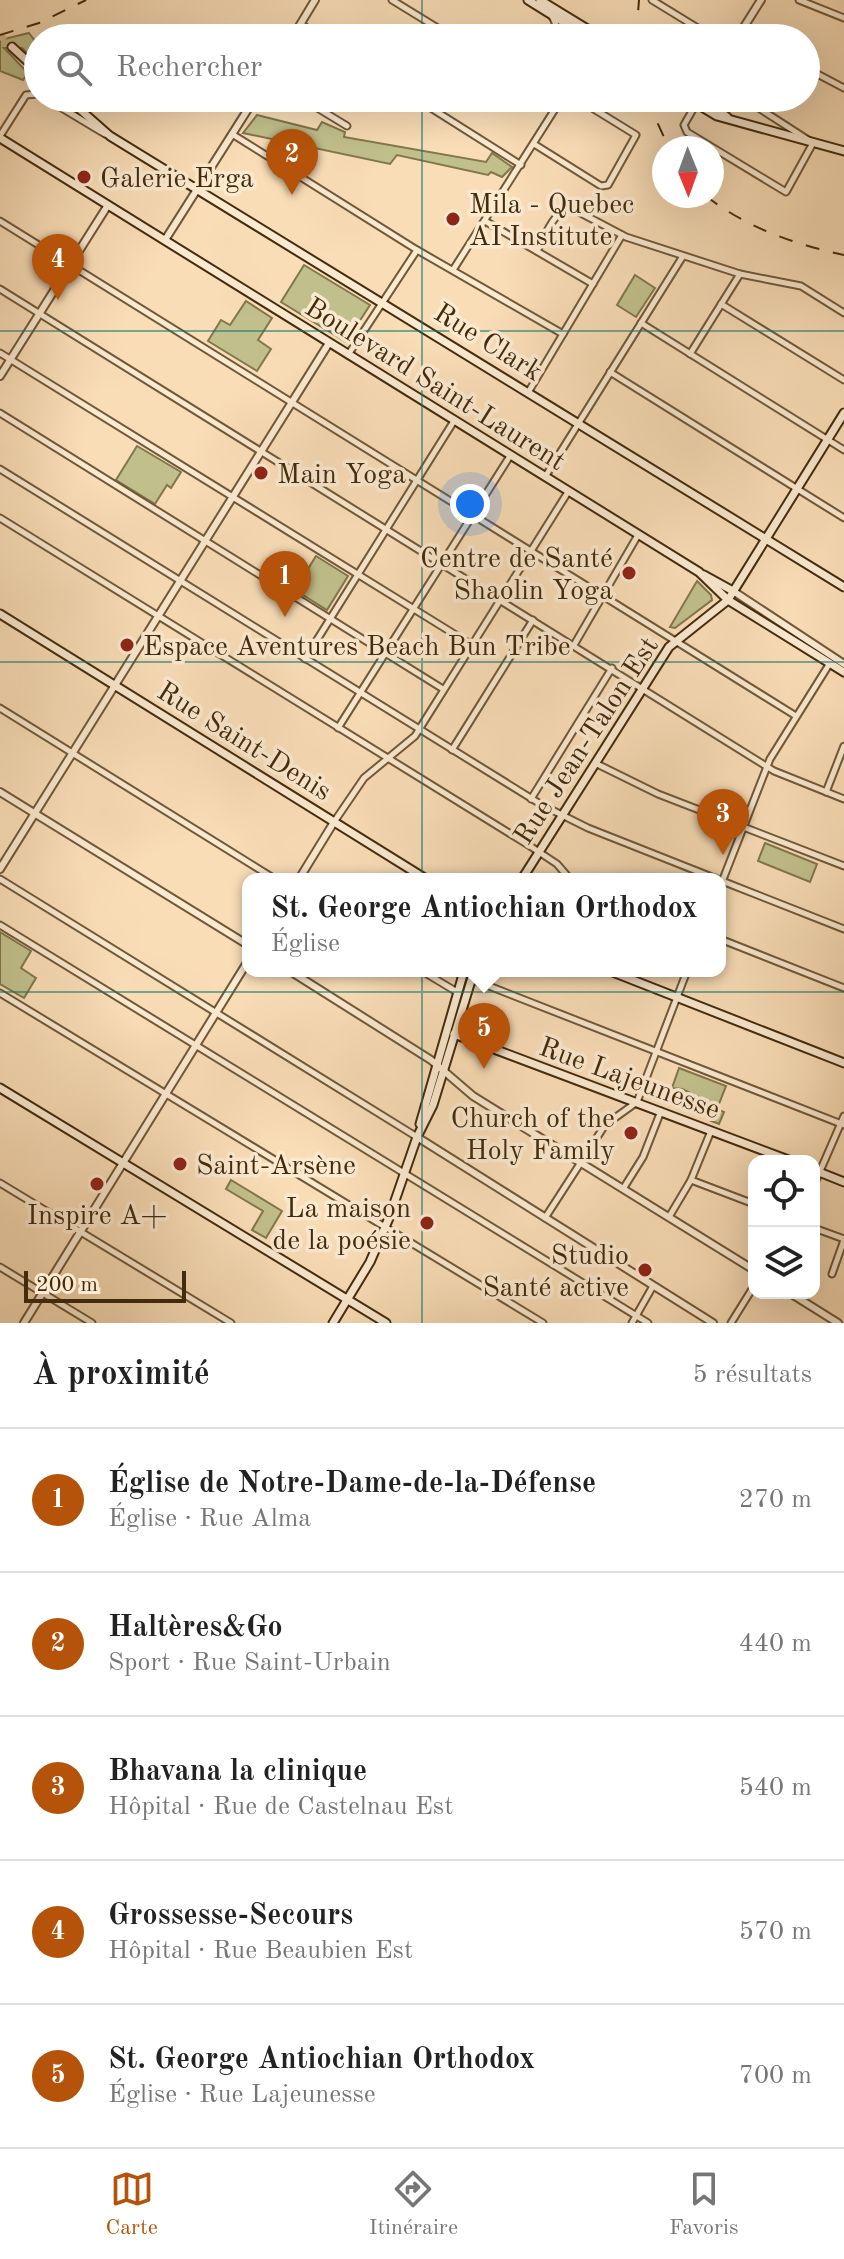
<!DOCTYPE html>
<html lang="fr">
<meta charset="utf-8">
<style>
body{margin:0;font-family:"Old Standard TT",serif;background:#f6f6f6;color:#222}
.controls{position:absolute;right:24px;bottom:24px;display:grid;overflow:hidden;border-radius:16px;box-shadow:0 8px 32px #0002}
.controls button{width:72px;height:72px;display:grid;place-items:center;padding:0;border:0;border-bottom:2px solid #e0e0e0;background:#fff;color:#222;font:40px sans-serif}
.compass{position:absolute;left:652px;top:136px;width:72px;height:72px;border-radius:50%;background:#fff;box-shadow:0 8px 32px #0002;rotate:179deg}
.scale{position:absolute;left:24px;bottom:20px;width:162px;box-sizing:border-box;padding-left:8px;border:4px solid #432b0c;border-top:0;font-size:22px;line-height:28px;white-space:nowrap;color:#432b0c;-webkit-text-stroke:6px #fbe9d0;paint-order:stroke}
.you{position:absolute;left:470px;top:504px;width:28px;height:28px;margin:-20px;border:6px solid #fff;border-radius:50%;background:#1a73e8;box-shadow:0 0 0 12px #1a73e833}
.badge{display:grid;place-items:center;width:52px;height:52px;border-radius:50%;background:#b45309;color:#fff;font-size:26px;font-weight:700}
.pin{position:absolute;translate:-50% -66px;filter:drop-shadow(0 2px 4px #0008)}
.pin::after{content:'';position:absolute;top:42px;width:28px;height:24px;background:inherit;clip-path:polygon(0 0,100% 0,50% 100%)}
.popup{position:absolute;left:242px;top:873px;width:484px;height:104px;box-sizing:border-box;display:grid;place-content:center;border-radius:16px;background:#fff;filter:drop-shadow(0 2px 6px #0005);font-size:26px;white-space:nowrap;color:#767676}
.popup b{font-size:30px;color:#222}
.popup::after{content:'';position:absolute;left:50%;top:100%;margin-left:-16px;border:16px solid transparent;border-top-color:#fff}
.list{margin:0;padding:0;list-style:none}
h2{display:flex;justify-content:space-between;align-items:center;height:104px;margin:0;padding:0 32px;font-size:34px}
h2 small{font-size:26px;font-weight:400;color:#767676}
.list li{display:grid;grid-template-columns:52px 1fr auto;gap:24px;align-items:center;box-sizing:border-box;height:144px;padding:0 32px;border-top:2px solid #e0e0e0}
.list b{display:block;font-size:30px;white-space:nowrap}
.list p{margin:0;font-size:26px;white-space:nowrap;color:#767676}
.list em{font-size:26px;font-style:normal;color:#767676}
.icon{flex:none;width:44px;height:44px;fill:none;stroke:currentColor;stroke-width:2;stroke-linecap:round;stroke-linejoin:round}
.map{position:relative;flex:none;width:844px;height:1323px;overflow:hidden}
.search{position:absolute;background:#fff;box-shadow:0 8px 32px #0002;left:24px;right:24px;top:24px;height:88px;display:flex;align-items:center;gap:20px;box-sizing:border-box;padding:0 28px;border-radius:44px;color:#767676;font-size:30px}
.sheet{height:824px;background:#fff}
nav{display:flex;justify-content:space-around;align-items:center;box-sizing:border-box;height:112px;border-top:2px solid #e0e0e0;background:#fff;font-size:22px;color:#767676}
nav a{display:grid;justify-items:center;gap:4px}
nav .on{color:#b45309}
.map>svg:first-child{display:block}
.green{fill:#c1c08c;stroke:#82764c;stroke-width:2}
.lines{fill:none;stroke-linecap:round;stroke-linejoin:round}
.secondary-tunnel{stroke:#d5b995;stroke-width:7;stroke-dasharray:7 3.5;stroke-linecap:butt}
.minor-casing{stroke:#705837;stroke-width:9}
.tertiary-casing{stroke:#705837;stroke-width:10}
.secondary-casing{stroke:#432b0c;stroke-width:11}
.minor{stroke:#fbe9d0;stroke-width:5}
.tertiary{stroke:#fbe9d0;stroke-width:6}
.secondary{stroke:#fbe9d0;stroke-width:7}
.rail{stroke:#432b0c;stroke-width:2;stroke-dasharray:14 14;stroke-linecap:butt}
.grid{fill:none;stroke:#0f766e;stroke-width:2;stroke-opacity:0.55}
.poi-dot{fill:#8f2418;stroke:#fbe9d0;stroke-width:3}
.labels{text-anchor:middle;stroke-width:7;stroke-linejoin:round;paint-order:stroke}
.poi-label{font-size:28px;fill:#432b0c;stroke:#fbe9d0;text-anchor:start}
.street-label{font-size:28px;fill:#432b0c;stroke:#fbe9d0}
</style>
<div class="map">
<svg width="844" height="1323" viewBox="0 0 844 1323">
<rect width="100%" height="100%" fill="#f9ddb7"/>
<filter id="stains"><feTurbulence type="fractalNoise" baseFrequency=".0025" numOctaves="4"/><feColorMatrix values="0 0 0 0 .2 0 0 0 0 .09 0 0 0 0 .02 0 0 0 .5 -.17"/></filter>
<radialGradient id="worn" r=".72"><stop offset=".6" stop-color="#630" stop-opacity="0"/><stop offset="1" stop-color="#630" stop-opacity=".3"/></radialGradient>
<g class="green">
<path d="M29,33L38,45V63L22,48H4L28,73L23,80L0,71V40Z"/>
<path d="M257,115L317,130L322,122L345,132L344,137L486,162L492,153L512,167L502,177L491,172L488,175L397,155L390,164L243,133Z"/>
<path d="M304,265L370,305L346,342L281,302Z"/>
<path d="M635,275L655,288L636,317L617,305Z"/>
<path d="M246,301L272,318L258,340L271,349L257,371L208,341L221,320L230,325Z"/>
<path d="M137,446L181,472L171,488L167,485L155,504L116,480Z"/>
<path d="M316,556L348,576L327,610L295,590Z"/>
<path d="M697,581L711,595L712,600L675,628L670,627Z"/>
<path d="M765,843L817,864L810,882L758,861Z"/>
<path d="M0,932L31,951L21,968L36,978L24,998L0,984Z"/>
<path d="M679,1068L726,1086L717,1109L724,1112L719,1124L711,1121L716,1105L682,1089L672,1088Z"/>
<path d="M231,1180L282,1211L266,1238L252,1230L263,1211L226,1189Z"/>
</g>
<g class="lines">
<path class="secondary-tunnel" d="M0,35L12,47"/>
<defs>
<g id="minor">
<path d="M392,0L454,38"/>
<path d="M652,0L714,38"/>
<path d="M799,0L844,18"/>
<path d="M552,16L558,29L571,38"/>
<path d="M301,24L321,38"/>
<path d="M806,68L844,88"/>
<path d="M45,98L105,134"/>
<path d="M301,98L347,126"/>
<path d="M415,98L521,165"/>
<path d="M696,104L684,125L687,132L786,192L813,143L743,98"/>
<path d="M232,134L417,250L563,334"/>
<path d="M0,136L26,95L38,94"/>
<path d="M534,144L601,186L608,185L636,135L576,98"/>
<path d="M0,221L796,716"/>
<path d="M485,221L593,284"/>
<path d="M537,251C546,235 554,206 575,210L626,237L740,274L801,286L844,313"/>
<path d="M453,270L562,98"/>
<path d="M0,289L774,771L844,799"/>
<path d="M721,304L844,380"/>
<path d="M641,323L844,450"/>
<path d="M0,353L472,645"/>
<path d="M690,354L740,274"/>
<path d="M348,355L417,250"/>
<path d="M610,372L844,518"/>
<path d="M529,391L622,235"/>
<path d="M0,413L443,689"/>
<path d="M0,469L542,805L588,828L717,879"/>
<path d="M545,477L683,256"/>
<path d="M0,518L530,846L557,864L570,879"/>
<path d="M574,645L638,535"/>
<path d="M305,659L454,421"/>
<path d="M0,708L275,879"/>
<path d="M338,728L510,456"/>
<path d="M452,750L533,620"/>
<path d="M595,763L658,794L844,866"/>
<path d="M826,792L844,746"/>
<path d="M531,799L612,668"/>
<path d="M334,822L364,778L415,736L568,492"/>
<path d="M0,879L417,1137"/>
<path d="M722,881L844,929"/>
<path d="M720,887L770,759L830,663"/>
<path d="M0,925L648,1323"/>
<path d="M720,939L844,988"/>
<path d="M422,971L457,992"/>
<path d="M471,979L844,1125"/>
<path d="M0,993L543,1323"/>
<path d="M691,1180L754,1204"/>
<path d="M0,1183L231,1323"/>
<path d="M814,1185L844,1116"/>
<path d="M623,1189L643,1157L661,1111"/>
<path d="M669,1217L691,1180L711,1131"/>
<path d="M545,1218L605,1125L637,1102L687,971"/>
<path d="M814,1228L844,1239"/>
<path d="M0,1267L92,1323"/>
<path d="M832,1274L844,1240"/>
<path d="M632,1323L653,1286"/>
<path d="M731,1323L754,1286"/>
</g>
<g id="tertiary">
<path d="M292,38L315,0"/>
<path d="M737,38L761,0"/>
<path d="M165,240L255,98"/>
<path d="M0,376L108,205"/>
<path d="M733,591L844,664"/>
<path d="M0,792L248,945"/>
<path d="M0,869L329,343"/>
<path d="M299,879L334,822"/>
<path d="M290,971L431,1060L473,1096L754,1270"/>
<path d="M417,1137L713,1323"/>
<path d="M790,1293L838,1323"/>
<path d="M24,1323L248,961"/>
</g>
<g id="secondary">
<path d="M528,0L589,38"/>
<path d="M540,0L602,38"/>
<path d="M12,47L38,71"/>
<path d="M67,98L110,136L844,587"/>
<path d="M687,98L717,116L844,151"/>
<path d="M702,98L727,117"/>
<path d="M0,138L699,572L728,600L844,672"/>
<path d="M704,575L733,591"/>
<path d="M0,614L426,879"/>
<path d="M522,879L669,647L728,600L844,413"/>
<path d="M610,971L844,1063"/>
<path d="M454,1034L791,1161"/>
<path d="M0,1088L386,1323"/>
<path d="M420,1124L464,971"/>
<path d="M814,1170L844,1182"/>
<path d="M333,1323L370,1262L389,1218L417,1137L433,1105L474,971"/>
</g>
</defs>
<use href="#minor" class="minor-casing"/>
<use href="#tertiary" class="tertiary-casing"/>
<use href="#secondary" class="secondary-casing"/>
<use href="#minor" class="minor"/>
<use href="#tertiary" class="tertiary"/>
<use href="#secondary" class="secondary"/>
<g class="rail">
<path d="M0,35L39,23L86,0"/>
<path d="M636,38L639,0"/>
<path d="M646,98L669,148"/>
<path d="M706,196C747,228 794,244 844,255"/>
</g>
</g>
<path class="grid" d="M422,0V38M422,98V1323M0,331H844M0,662H844M0,992H844"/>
<g class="poi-dot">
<circle cx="84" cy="177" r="8"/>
<circle cx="453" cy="219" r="8"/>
<circle cx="261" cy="473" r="8"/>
<circle cx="629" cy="573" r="8"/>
<circle cx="127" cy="645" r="8"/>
<circle cx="631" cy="1133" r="8"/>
<circle cx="180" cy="1164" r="8"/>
<circle cx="97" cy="1184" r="8"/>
<circle cx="427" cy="1223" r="8"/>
<circle cx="645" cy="1270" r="8"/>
</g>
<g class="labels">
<g class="poi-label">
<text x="100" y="187">Galerie Erga</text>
<text x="469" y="213">Mila - Quebec<tspan x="469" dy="32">AI Institute</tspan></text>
<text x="277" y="483">Main Yoga</text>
<text x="613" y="567" text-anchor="end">Centre de Santé<tspan x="613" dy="32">Shaolin Yoga</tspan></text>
<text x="143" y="655">Espace Aventures Beach Bun Tribe</text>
<text x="615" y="1127" text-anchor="end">Church of the<tspan x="615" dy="32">Holy Family</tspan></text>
<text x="196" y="1174">Saint-Arsène</text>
<text x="411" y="1217" text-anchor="end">La maison<tspan x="411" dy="32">de la poésie</tspan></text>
<text x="97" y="1224" text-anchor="middle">Inspire A+</text>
<text x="629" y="1264" text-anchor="end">Studio<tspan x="629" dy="32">Santé active</tspan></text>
</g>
<g class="street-label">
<text transform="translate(489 341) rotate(32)" y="10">Rue Clark</text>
<text transform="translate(436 383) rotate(32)" y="10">Boulevard Saint-Laurent</text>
<text transform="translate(245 740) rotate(32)" y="10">Rue Saint-Denis</text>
<text transform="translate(585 740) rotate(-57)" y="10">Rue Jean-Talon Est</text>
<text transform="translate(630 1077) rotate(20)" y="10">Rue Lajeunesse</text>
</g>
</g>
<rect width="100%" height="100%" filter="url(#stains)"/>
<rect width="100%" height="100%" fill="url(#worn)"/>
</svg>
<div class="controls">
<button><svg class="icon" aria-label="locate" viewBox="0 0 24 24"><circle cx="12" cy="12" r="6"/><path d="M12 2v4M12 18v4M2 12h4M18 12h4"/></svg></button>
<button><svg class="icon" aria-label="layers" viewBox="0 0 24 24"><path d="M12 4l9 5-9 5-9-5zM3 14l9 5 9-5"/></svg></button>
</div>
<svg class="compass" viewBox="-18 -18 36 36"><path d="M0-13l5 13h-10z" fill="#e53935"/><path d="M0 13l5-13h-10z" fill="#767676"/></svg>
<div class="scale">200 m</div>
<div class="you"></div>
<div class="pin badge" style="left:285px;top:617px">1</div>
<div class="pin badge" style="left:292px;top:195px">2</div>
<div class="pin badge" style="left:723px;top:855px">3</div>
<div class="pin badge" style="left:58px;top:300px">4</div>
<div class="pin badge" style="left:484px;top:1069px">5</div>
<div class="popup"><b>St. George Antiochian Orthodox</b>Église</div>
<div class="search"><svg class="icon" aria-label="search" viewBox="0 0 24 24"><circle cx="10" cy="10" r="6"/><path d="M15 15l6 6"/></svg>Rechercher</div>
</div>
<section class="sheet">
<h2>À proximité<small>5 résultats</small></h2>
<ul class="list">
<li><span class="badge">1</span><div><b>Église de Notre-Dame-de-la-Défense</b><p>Église · Rue Alma</p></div><em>270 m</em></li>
<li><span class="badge">2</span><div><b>Haltères&amp;Go</b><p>Sport · Rue Saint-Urbain</p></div><em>440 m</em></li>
<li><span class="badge">3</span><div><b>Bhavana la clinique</b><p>Hôpital · Rue de Castelnau Est</p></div><em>540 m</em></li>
<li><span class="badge">4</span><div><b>Grossesse-Secours</b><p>Hôpital · Rue Beaubien Est</p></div><em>570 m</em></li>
<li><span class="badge">5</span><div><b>St. George Antiochian Orthodox</b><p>Église · Rue Lajeunesse</p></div><em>700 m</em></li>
</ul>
</section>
<nav>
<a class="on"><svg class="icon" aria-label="map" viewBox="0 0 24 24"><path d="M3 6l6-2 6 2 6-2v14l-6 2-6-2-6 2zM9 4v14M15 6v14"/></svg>Carte</a>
<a><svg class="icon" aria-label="directions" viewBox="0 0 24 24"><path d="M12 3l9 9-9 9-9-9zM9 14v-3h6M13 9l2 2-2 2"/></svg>Itinéraire</a>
<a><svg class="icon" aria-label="saved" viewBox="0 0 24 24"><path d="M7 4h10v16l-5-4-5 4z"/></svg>Favoris</a>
</nav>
